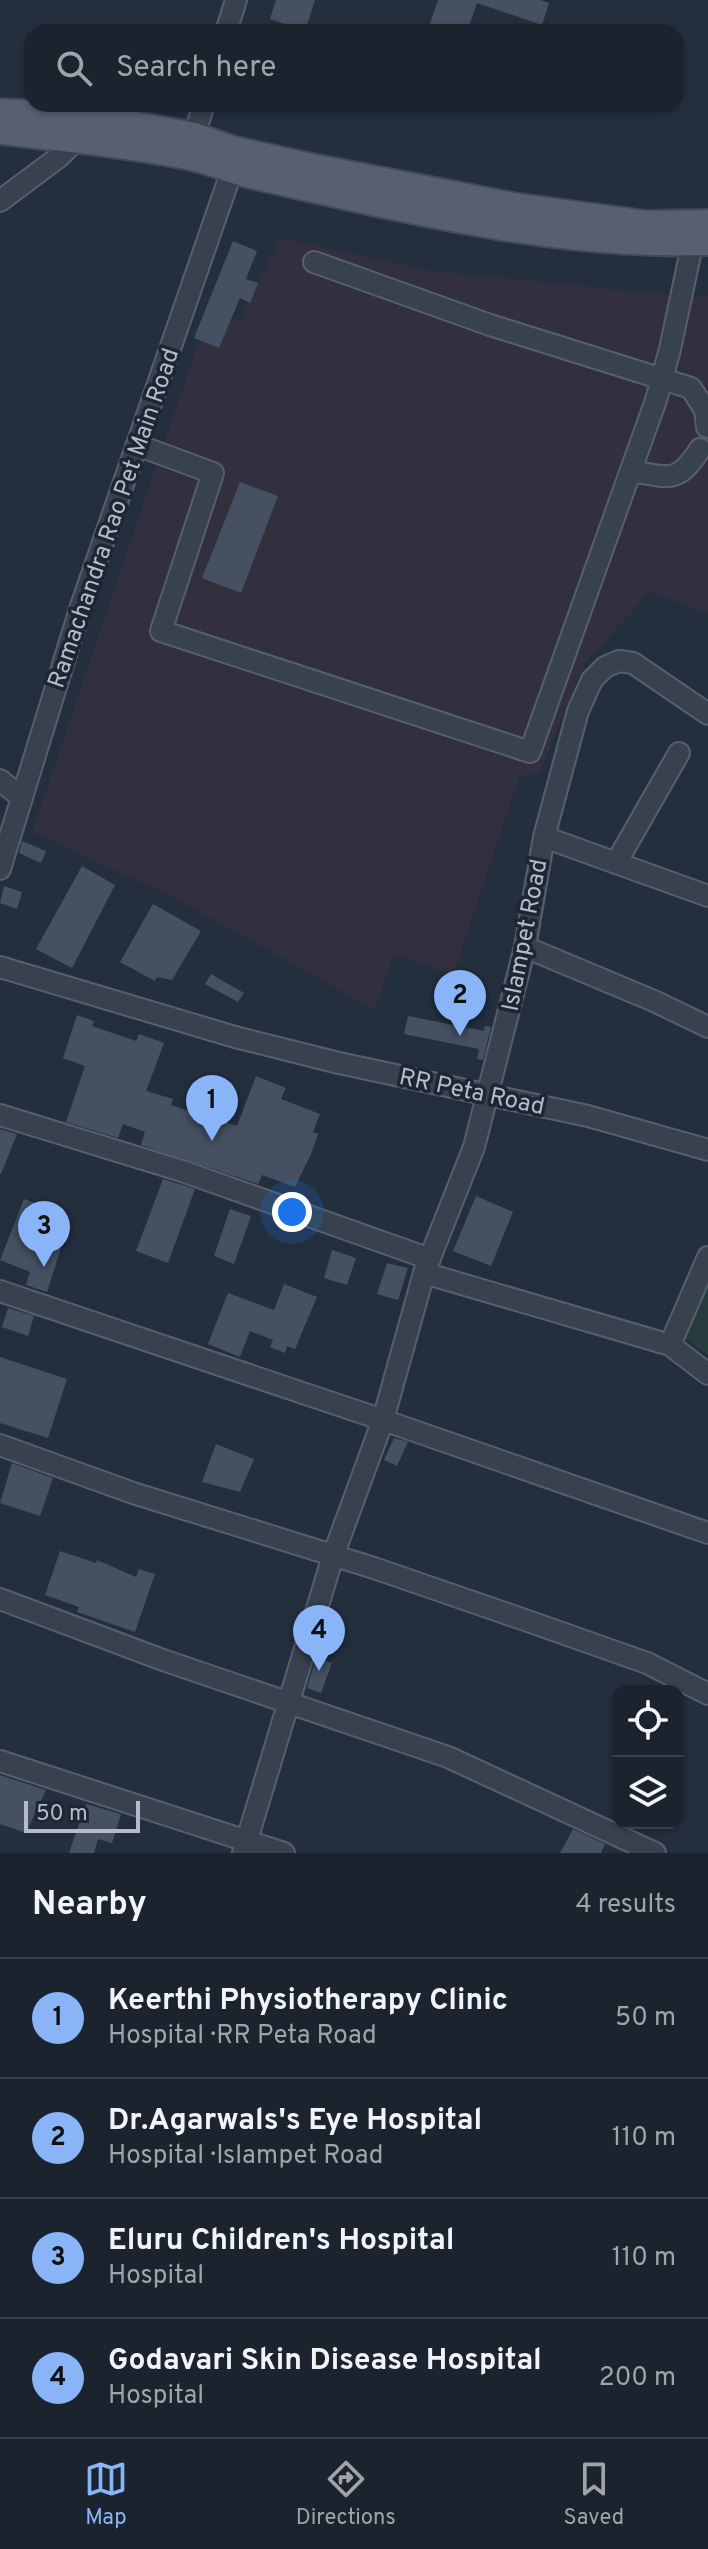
<!DOCTYPE html>
<meta charset="utf-8">
<style>
body{margin:0;font-family:Overpass,sans-serif;background:#242b36;color:#f1f3f6}
.controls{position:absolute;right:24px;bottom:24px;display:grid;overflow:hidden;border-radius:16px;box-shadow:0 2px 6px #0004}
.controls button{width:72px;height:72px;display:grid;place-items:center;padding:0;border:0;border-bottom:2px solid #39404a;background:#1b232e;color:#f1f3f6;font:40px sans-serif}
.scale{position:absolute;left:24px;bottom:20px;width:116px;box-sizing:border-box;padding-left:8px;border:4px solid #b4bcc9;border-top:0;font-size:22px;line-height:28px;white-space:nowrap;color:#b4bcc9;-webkit-text-stroke:6px #1d2633;paint-order:stroke}
.you{position:absolute;left:292px;top:1212px;width:28px;height:28px;margin:-20px;border:6px solid #fff;border-radius:50%;background:#1a73e8;box-shadow:0 0 0 12px #1a73e833}
.badge{display:grid;place-items:center;width:52px;height:52px;border-radius:50%;background:#8ab4f8;color:#111;font-size:26px;font-weight:700}
.pin{position:absolute;translate:-50% -66px;filter:drop-shadow(0 2px 4px #0008)}
.pin::after{content:'';position:absolute;top:42px;width:28px;height:24px;background:inherit;clip-path:polygon(0 0,100% 0,50% 100%)}
.list{margin:0;padding:0;list-style:none}
h2{display:flex;justify-content:space-between;align-items:center;height:104px;margin:0;padding:0 32px;font-size:34px}
h2 small{font-size:26px;font-weight:400;color:#a0a4aa}
.list li{display:grid;grid-template-columns:52px 1fr auto;gap:24px;align-items:center;box-sizing:border-box;height:120px;padding:0 32px;border-top:2px solid #39404a}
.list b{display:block;font-size:30px;white-space:nowrap}
.list p{margin:0;font-size:26px;white-space:nowrap;color:#a0a4aa}
.list em{font-size:26px;font-style:normal;color:#a0a4aa}
.icon{flex:none;width:44px;height:44px;fill:none;stroke:currentColor;stroke-width:2;stroke-linecap:round;stroke-linejoin:round}
.map{position:relative;flex:none;width:708px;height:1853px;overflow:hidden}
.search{position:absolute;background:#1b232e;box-shadow:0 2px 6px #0004;left:24px;right:24px;top:24px;height:88px;display:flex;align-items:center;gap:20px;box-sizing:border-box;padding:0 28px;border-radius:24px;color:#a0a4aa;font-size:30px}
.sheet{height:584px;background:#1b232e}
nav{display:flex;justify-content:space-around;align-items:center;box-sizing:border-box;height:112px;border-top:2px solid #39404a;background:#1b232e;font-size:22px;color:#a0a4aa}
nav a{display:grid;justify-items:center;gap:4px}
nav .on{color:#8ab4f8}
.map>svg:first-child{display:block}
.medical{fill:#32303f}
.green{fill:#263c3f}
.building{fill:#455162}
.lines{fill:none;stroke-linecap:round;stroke-linejoin:round}
.minor-casing{stroke:#565f6c;stroke-width:24}
.major-casing{stroke:#414a57;stroke-width:30}
.minor{stroke:#38414e;stroke-width:20}
.major{stroke:#56606e;stroke-width:26}
.labels{text-anchor:middle;stroke-width:7;stroke-linejoin:round;paint-order:stroke}
.street-label{font-size:24px;fill:#b4bcc9;stroke:#1d2633}
</style>
<div class="map">
<svg width="708" height="1853" viewBox="0 0 708 1853">
<rect width="100%" height="100%" fill="#242f3e"/>
<path class="medical" d="M281,238L432,271L682,296L708,295V614L650,592L586,661L539,773L519,777L453,975L394,954L375,1010L175,898L32,832L206,320H240Z"/>
<path class="green" d="M708,1277V1355L681,1336Z"/>
<g class="building">
<path d="M276,0H315L305,31L270,19Z"/>
<path d="M438,0H540L549,3L542,25L477,3L467,32H427Z"/>
<path d="M233,241L257,251L246,279L258,283L250,303L240,298L219,348L194,338Z"/>
<path d="M240,482L278,496L241,593L202,578Z"/>
<path d="M22,841L46,851L41,863L19,853Z"/>
<path d="M82,866L115,885L72,968L36,949Z"/>
<path d="M4,886L22,892L17,909L0,903Z"/>
<path d="M153,904L201,931L172,980L157,977L155,981L120,962Z"/>
<path d="M211,974L244,993L238,1002L205,984Z"/>
<path d="M77,1015L94,1021L92,1026L136,1041L139,1034L164,1043L146,1091L173,1099L171,1105L237,1126L256,1076L286,1088L281,1099L320,1114L313,1132L318,1134L311,1154L295,1187L262,1175L258,1184L141,1145L145,1132L123,1124L118,1138L66,1122L85,1066L63,1058Z"/>
<path d="M408,1016L484,1031L485,1026L491,1027L483,1060L477,1059L479,1049L404,1034Z"/>
<path d="M0,1129L17,1134L1,1174H0Z"/>
<path d="M163,1179L195,1189L168,1263L136,1251Z"/>
<path d="M476,1196L513,1212L491,1266L453,1251Z"/>
<path d="M24,1199L45,1207L41,1217L68,1226L47,1292L26,1285L30,1272L0,1260Z"/>
<path d="M230,1209L251,1216L234,1264L214,1256Z"/>
<path d="M332,1250L356,1258L347,1285L324,1278Z"/>
<path d="M387,1263L408,1268L398,1300L377,1294Z"/>
<path d="M284,1284L317,1297L295,1349L287,1346L285,1353L270,1347L273,1340L250,1331L240,1357L208,1344L228,1293L274,1310Z"/>
<path d="M8,1308L34,1316L28,1336L2,1327Z"/>
<path d="M0,1357L67,1379L48,1438L0,1423Z"/>
<path d="M394,1438L408,1442L397,1466L384,1460Z"/>
<path d="M216,1444L254,1459L240,1492L202,1482Z"/>
<path d="M12,1463L53,1478L40,1516L0,1503Z"/>
<path d="M60,1551L96,1563L97,1560L136,1577L139,1569L155,1574L135,1632L77,1612L79,1607L45,1595Z"/>
<path d="M316,1657L332,1663L321,1693L307,1688Z"/>
<path d="M0,1775L46,1790L26,1833L0,1824Z"/>
<path d="M86,1804L121,1814L112,1843L98,1839L94,1853H69Z"/>
<path d="M573,1829L605,1844L601,1853H560Z"/>
</g>
<g class="lines">
<defs>
<g id="minor">
<path d="M226,32L236,0"/>
<path d="M194,136L204,104"/>
<path d="M0,201L59,157L76,140"/>
<path d="M314,262L490,325L691,388L705,410L707,427"/>
<path d="M137,445L213,473L161,631L530,752L656,400L670,349L696,227"/>
<path d="M631,471C669,477 677,485 700,449"/>
<path d="M0,780L22,798"/>
<path d="M544,837L708,896"/>
<path d="M616,863L679,753"/>
<path d="M0,869L81,606L232,170"/>
<path d="M525,947L654,1001L708,1027"/>
<path d="M0,967L235,1037L339,1063L588,1116L708,1150"/>
<path d="M0,1115L182,1171L430,1259"/>
<path d="M424,1273L670,1345L708,1374"/>
<path d="M0,1291L383,1420L708,1533"/>
<path d="M670,1345L708,1257"/>
<path d="M0,1445L133,1493L374,1568L525,1620L647,1663L708,1694"/>
<path d="M0,1599L163,1660L448,1757L655,1853"/>
<path d="M0,1761L284,1853"/>
<path d="M243,1853L333,1556L383,1420L424,1273L474,1147L525,947L544,837L578,711L592,680L605,667L619,661L633,663L708,714"/>
</g>
<g id="major">
<path d="M0,112L92,117L194,136L234,150L311,167L512,206L645,224L708,223"/>
<path d="M0,131C62,138 126,144 187,156C209,160 230,170 251,175C400,208 554,247 708,242"/>
</g>
</defs>
<use href="#minor" class="minor-casing"/>
<use href="#major" class="major-casing"/>
<use href="#minor" class="minor"/>
<use href="#major" class="major"/>
</g>
<g class="labels">
<g class="street-label">
<text transform="translate(113 518) rotate(-71)" y="8">Ramachandra Rao Pet Main Road</text>
<text transform="translate(524 935) rotate(-79)" y="8">Islampet Road</text>
<text transform="translate(472 1091) rotate(12)" y="8">RR Peta Road</text>
</g>
</g>
</svg>
<div class="controls">
<button><svg class="icon" aria-label="locate" viewBox="0 0 24 24"><circle cx="12" cy="12" r="6"/><path d="M12 2v4M12 18v4M2 12h4M18 12h4"/></svg></button>
<button><svg class="icon" aria-label="layers" viewBox="0 0 24 24"><path d="M12 4l9 5-9 5-9-5zM3 14l9 5 9-5"/></svg></button>
</div>
<div class="scale">50 m</div>
<div class="you"></div>
<div class="pin badge" style="left:212px;top:1141px">1</div>
<div class="pin badge" style="left:460px;top:1036px">2</div>
<div class="pin badge" style="left:44px;top:1267px">3</div>
<div class="pin badge" style="left:319px;top:1671px">4</div>
<div class="search"><svg class="icon" aria-label="search" viewBox="0 0 24 24"><circle cx="10" cy="10" r="6"/><path d="M15 15l6 6"/></svg>Search here</div>
</div>
<section class="sheet">
<h2>Nearby<small>4 results</small></h2>
<ul class="list">
<li><span class="badge">1</span><div><b>Keerthi Physiotherapy Clinic</b><p>Hospital · RR Peta Road</p></div><em>50 m</em></li>
<li><span class="badge">2</span><div><b>Dr.Agarwals's Eye Hospital</b><p>Hospital · Islampet Road</p></div><em>110 m</em></li>
<li><span class="badge">3</span><div><b>Eluru Children's Hospital</b><p>Hospital</p></div><em>110 m</em></li>
<li><span class="badge">4</span><div><b>Godavari Skin Disease Hospital</b><p>Hospital</p></div><em>200 m</em></li>
</ul>
</section>
<nav>
<a class="on"><svg class="icon" aria-label="map" viewBox="0 0 24 24"><path d="M3 6l6-2 6 2 6-2v14l-6 2-6-2-6 2zM9 4v14M15 6v14"/></svg>Map</a>
<a><svg class="icon" aria-label="directions" viewBox="0 0 24 24"><path d="M12 3l9 9-9 9-9-9zM9 14v-3h6M13 9l2 2-2 2"/></svg>Directions</a>
<a><svg class="icon" aria-label="saved" viewBox="0 0 24 24"><path d="M7 4h10v16l-5-4-5 4z"/></svg>Saved</a>
</nav>
